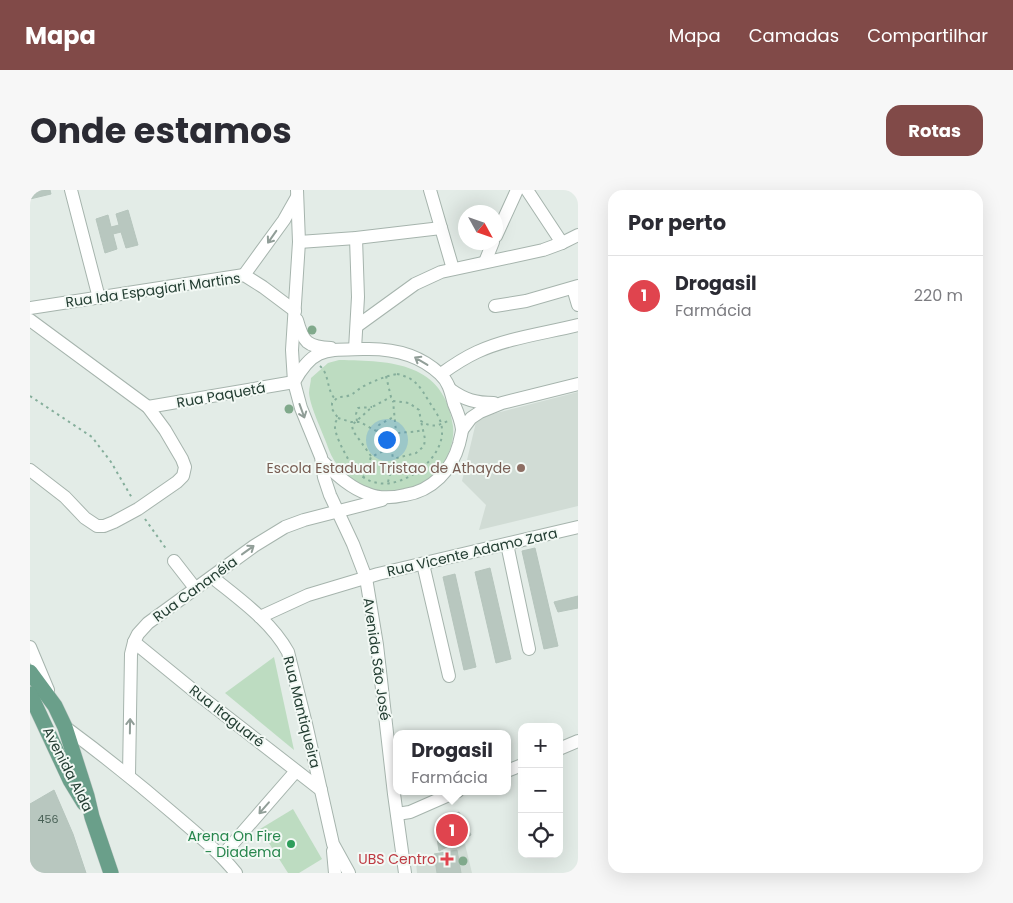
<!DOCTYPE html>
<html lang="pt">
<meta charset="utf-8">
<style>
body{margin:0;font-family:Poppins,sans-serif;background:#f7f7f7;color:#2b2b33}
.controls{position:absolute;right:15px;bottom:15px;display:grid;overflow:hidden;border-radius:10px;box-shadow:0 5px 20px #0002}
.controls button{width:45px;height:45px;display:grid;place-items:center;padding:0;border:0;border-bottom:1px solid #e1e1e2;background:#fff;color:#2b2b33;font:25px sans-serif}
.compass{position:absolute;left:428px;top:15px;width:45px;height:45px;border-radius:50%;background:#fff;box-shadow:0 5px 20px #0002;rotate:130deg}
.you{position:absolute;left:356px;top:249px;width:18px;height:18px;margin:-12px;border:4px solid #fff;border-radius:50%;background:#1a73e8;box-shadow:0 0 0 8px #1a73e833}
.badge{display:grid;place-items:center;width:32px;height:32px;border-radius:50%;background:#814a48;color:#fff;font-size:16px;font-weight:700}
.pin{position:absolute;translate:-50% -50%;border:2px solid #fff;box-shadow:0 1px 5px #0006}
.popup{position:absolute;left:363px;top:540px;width:118px;height:65px;box-sizing:border-box;display:grid;place-content:center;border-radius:10px;background:#fff;filter:drop-shadow(0 1px 4px #0005);font-size:16px;white-space:nowrap;color:#7c7c81}
.popup b{font-size:19px;color:#2b2b33}
.popup::after{content:'';position:absolute;left:50%;top:100%;margin-left:-10px;border:10px solid transparent;border-top-color:#fff}
.list{margin:0;padding:0;list-style:none}
h2{display:flex;justify-content:space-between;align-items:center;height:65px;margin:0;padding:0 20px;font-size:21px}
h2 small{font-size:16px;font-weight:400;color:#7c7c81}
.list li{display:grid;grid-template-columns:32px 1fr auto;gap:15px;align-items:center;box-sizing:border-box;height:80px;padding:0 20px;border-top:1px solid #e1e1e2}
.list b{display:block;font-size:19px;white-space:nowrap}
.list p{margin:0;font-size:16px;white-space:nowrap;color:#7c7c81}
.list em{font-size:16px;font-style:normal;color:#7c7c81}
.icon{flex:none;width:28px;height:28px;fill:none;stroke:currentColor;stroke-width:2;stroke-linecap:round;stroke-linejoin:round}
.map{position:relative;flex:none;width:548px;height:683px;overflow:hidden;border-radius:15px}
header{display:flex;align-items:center;gap:30px;box-sizing:border-box;height:70px;padding:0 25px;background:#814a48;color:#fff}
header strong{font-size:24px}
nav{display:flex;gap:28px;margin-inline-start:auto;font-size:18px}
.intro{display:flex;align-items:center;justify-content:space-between;box-sizing:border-box;height:120px;padding:0 30px}
h1{margin:0;font-size:35px}
.button{padding:12px 22px;border-radius:15px;background:#814a48;color:#fff;font-size:18px;font-weight:700}
main{display:flex;gap:30px;padding:0 30px}
aside{flex:1;background:#fff;border-radius:15px;box-shadow:0 5px 20px #0002}
.map>svg:first-child{display:block}
.built{fill:#d1dcd5}
.green{fill:#bddcc1}
.building{fill:#b8c7bf;stroke:#b6c5bd}
.lines{fill:none;stroke-linecap:round;stroke-linejoin:round}
.minor-casing{stroke:#a6b4ad;stroke-width:14}
.major-casing{stroke:#c1c9c6;stroke-width:16}
.path{stroke:#85ae9b;stroke-width:2;stroke-dasharray:2.5 4;stroke-linecap:butt}
.minor{stroke:#fff;stroke-width:12}
.major{stroke:#6a9f8a;stroke-width:15}
.tree{fill:#80a98b}
.oneway{stroke:#919e98}
.education-dot{fill:#8d6e63;stroke:#f3f9f5;stroke-width:2}
.leisure-dot{fill:#2e9e5b;stroke:#f3f9f5;stroke-width:2}
.health-dot{fill:#e0444e;stroke:#f3f9f5;stroke-width:2}
.labels{text-anchor:middle;stroke-width:4;stroke-linejoin:round;paint-order:stroke}
.number-label{font-size:11px;fill:#486055}
.street-label{font-size:14px;fill:#233d32;stroke:#f3f9f5}
.education-label{font-size:14px;fill:#785e54;stroke:#f3f9f5;text-anchor:end}
.leisure-label{font-size:14px;fill:#27864d;stroke:#f3f9f5;text-anchor:end}
.health-label{font-size:14px;fill:#be3a42;stroke:#f3f9f5;text-anchor:end}
</style>
<header>
<strong>Mapa</strong>
<nav><a>Mapa</a><a>Camadas</a><a>Compartilhar</a></nav>
</header>
<div class="intro"><h1>Onde estamos</h1><a class="button">Rotas</a></div>
<main>
<div class="map">
<svg width="548" height="683" viewBox="0 0 548 683">
<rect width="100%" height="100%" fill="#e3ece7"/>
<g class="built">
<path d="M548,202V316L449,340L456,315L432,291L447,228Z"/>
<path d="M435,654L442,683H387L386,673Z"/>
</g>
<g class="green">
<path d="M309,170C362,171 414,172 423,236C425,251 417,273 405,284C371,317 316,303 299,260C294,245 280,217 279,203C279,198 281,192 281,188L298,173Z"/>
<path d="M244,467L264,560L195,503Z"/>
<path d="M263,619L292,669L269,683H258L230,639Z"/>
</g>
<g class="building">
<path d="M0,0H20L21,4L0,9Z"/>
<path d="M98,20L108,55L96,58L91,42L83,44L87,59L75,63L66,29L78,25L81,37L89,35L86,24Z"/>
<path d="M505,358L528,456L514,459L492,361Z"/>
<path d="M460,378L481,469L466,473L445,382Z"/>
<path d="M425,384L446,477L434,480L413,387Z"/>
<path d="M548,406V418L528,422L524,412Z"/>
<path d="M24,600L43,644L56,683H0V614Z"/>
<path d="M429,622L441,645L409,661L405,635Z"/>
<path d="M427,660L431,683H407L404,664Z"/>
</g>
<g class="lines">
<defs>
<g id="minor">
<path d="M41,0L69,108"/>
<path d="M267,0L269,52L262,160L264,192L271,218L291,267L294,287L300,305L323,354L336,388L347,455L364,604L375,683"/>
<path d="M400,0L423,79"/>
<path d="M497,0L532,53"/>
<path d="M466,46L487,0"/>
<path d="M269,52L326,48L411,38"/>
<path d="M455,72L463,52"/>
<path d="M214,85L254,30L267,7"/>
<path d="M543,98L548,115"/>
<path d="M465,116L496,111L548,96"/>
<path d="M0,118L214,85L233,97L265,121"/>
<path d="M0,130L118,217L135,240L152,269L155,277L153,286L147,292L108,319L84,332L74,336H67L55,328L35,307L0,280"/>
<path d="M267,130C273,152 277,157 301,158"/>
<path d="M327,136L385,94L411,82L513,60L532,53L548,45"/>
<path d="M325,159L328,107L326,48"/>
<path d="M411,184C422,176 434,168 447,162C477,148 516,143 548,135"/>
<path d="M421,200C435,210 446,213 464,213"/>
<path d="M118,217L264,192C283,157 296,160 333,159C361,158 388,163 410,184C419,192 421,203 424,214C427,221 431,231 432,239C432,243 430,249 429,254C422,280 402,301 375,305C362,308 350,309 338,304C320,298 306,284 292,271"/>
<path d="M432,240L441,228L450,222L472,213L548,194"/>
<path d="M477,354L499,459"/>
<path d="M144,371L165,398"/>
<path d="M393,374L419,486"/>
<path d="M182,387C209,409 241,431 258,462L277,538L303,654L319,683"/>
<path d="M230,427L278,405L348,384L548,337"/>
<path d="M104,452L169,505L291,600"/>
<path d="M0,457L18,500"/>
<path d="M35,537C73,565 109,594 145,625C166,643 188,661 206,683"/>
<path d="M529,559L548,551"/>
<path d="M477,581L492,575"/>
<path d="M99,585L101,464L104,452L108,444L118,433L224,356L255,337L274,330L352,310"/>
<path d="M367,624L380,622L428,601"/>
<path d="M303,661L305,683"/>
<path d="M192,666L266,581"/>
</g>
<g id="major">
<path d="M0,482L25,516L35,537L57,606L62,627L81,683"/>
<path d="M0,504L40,590L54,613"/>
</g>
</defs>
<use href="#minor" class="minor-casing"/>
<use href="#major" class="major-casing"/>
<g class="path">
<path d="M290,176C300,185 296,199 305,209"/>
<path d="M367,184C386,188 390,197 400,213C405,221 412,230 412,240C414,268 375,298 348,293C333,291 324,280 317,267C313,260 304,243 305,235C305,232 307,230 308,228L302,219V213L308,207C325,207 323,201 336,195C346,190 356,186 367,184Z"/>
<path d="M356,186L361,207L363,211L379,213L389,220L391,231C402,238 407,236 418,231"/>
<path d="M0,206L62,247L81,272L102,308"/>
<path d="M308,228L321,232H330L357,247C370,240 379,244 392,240"/>
<path d="M327,231L326,224L328,218L342,217"/>
<path d="M347,242L349,235L365,226"/>
<path d="M352,261L357,247"/>
<path d="M341,266L323,241L322,235L342,217L361,207"/>
<path d="M363,274L367,268L386,263L394,256L395,249L391,231"/>
<path d="M333,288L341,267L362,257L366,242L363,211"/>
<path d="M358,292L363,274L362,257"/>
<path d="M115,329L137,360"/>
</g>
<use href="#minor" class="minor"/>
<use href="#major" class="major"/>
</g>
<g class="tree">
<circle cx="282" cy="140" r="4.5"/>
<circle cx="259" cy="219" r="4.5"/>
<circle cx="433" cy="671" r="4.5"/>
</g>
<defs><path id="oneway-shaft" d="M-6 0H5M1.5-3L5.5 0L1.5 3" fill="none" stroke-width="1.6" stroke-linecap="round" stroke-linejoin="round" transform="scale(1.25)"/></defs>
<g class="oneway">
<use href="#oneway-shaft" transform="translate(242 47) rotate(125)"/>
<use href="#oneway-shaft" transform="translate(391 171) rotate(-149)"/>
<use href="#oneway-shaft" transform="translate(272 221) rotate(70)"/>
<use href="#oneway-shaft" transform="translate(218 360) rotate(-36)"/>
<use href="#oneway-shaft" transform="translate(100 536) rotate(-89)"/>
<use href="#oneway-shaft" transform="translate(234 618) rotate(131)"/>
</g>
<circle class="education-dot" cx="491" cy="278" r="5"/>
<circle class="leisure-dot" cx="261" cy="654" r="5"/>
<path class="health-dot" d="M414.5 661.5h5v5h5v5h-5v5h-5v-5h-5v-5h5z"/>
<g class="labels">
<g class="number-label">
<text x="18" y="633">456</text>
</g>
<g class="street-label">
<text transform="translate(123 100) rotate(-8)" y="5">Rua Ida Espagiari Martins</text>
<text transform="translate(191 205) rotate(-10)" y="5">Rua Paquetá</text>
<text transform="translate(442 362) rotate(-13)" y="5">Rua Vicente Adamo Zara</text>
<text transform="translate(165 399) rotate(-36)" y="5">Rua Cananéia</text>
<text transform="translate(347 469) rotate(82)" y="5">Avenida São José</text>
<text transform="translate(272 522) rotate(76)" y="5">Rua Mantiqueira</text>
<text transform="translate(197 526) rotate(38)" y="5">Rua Itaguaré</text>
<text transform="translate(38 579) rotate(63)" y="5">Avenida Alda</text>
</g>
<g class="education-label">
<text x="481" y="283">Escola Estadual Tristao de Athayde</text>
</g>
<g class="leisure-label">
<text x="251" y="651">Arena On Fire<tspan x="251" dy="16">- Diadema</tspan></text>
</g>
<g class="health-label">
<text x="406" y="674">UBS Centro</text>
</g>
</g>
</svg>
<div class="controls">
<button>+</button>
<button>−</button>
<button><svg class="icon" aria-label="locate" viewBox="0 0 24 24"><circle cx="12" cy="12" r="6"/><path d="M12 2v4M12 18v4M2 12h4M18 12h4"/></svg></button>
</div>
<svg class="compass" viewBox="-18 -18 36 36"><path d="M0-13l5 13h-10z" fill="#e53935"/><path d="M0 13l5-13h-10z" fill="#7c7c81"/></svg>
<div class="you"></div>
<div class="pin badge" style="left:422px;top:640px;background:#e0444e">1</div>
<div class="popup"><b>Drogasil</b>Farmácia</div>
</div>
<aside>
<h2>Por perto<small></small></h2>
<ul class="list">
<li><span class="badge" style="background:#e0444e">1</span><div><b>Drogasil</b><p>Farmácia</p></div><em>220 m</em></li>
</ul>
</aside>
</main>
